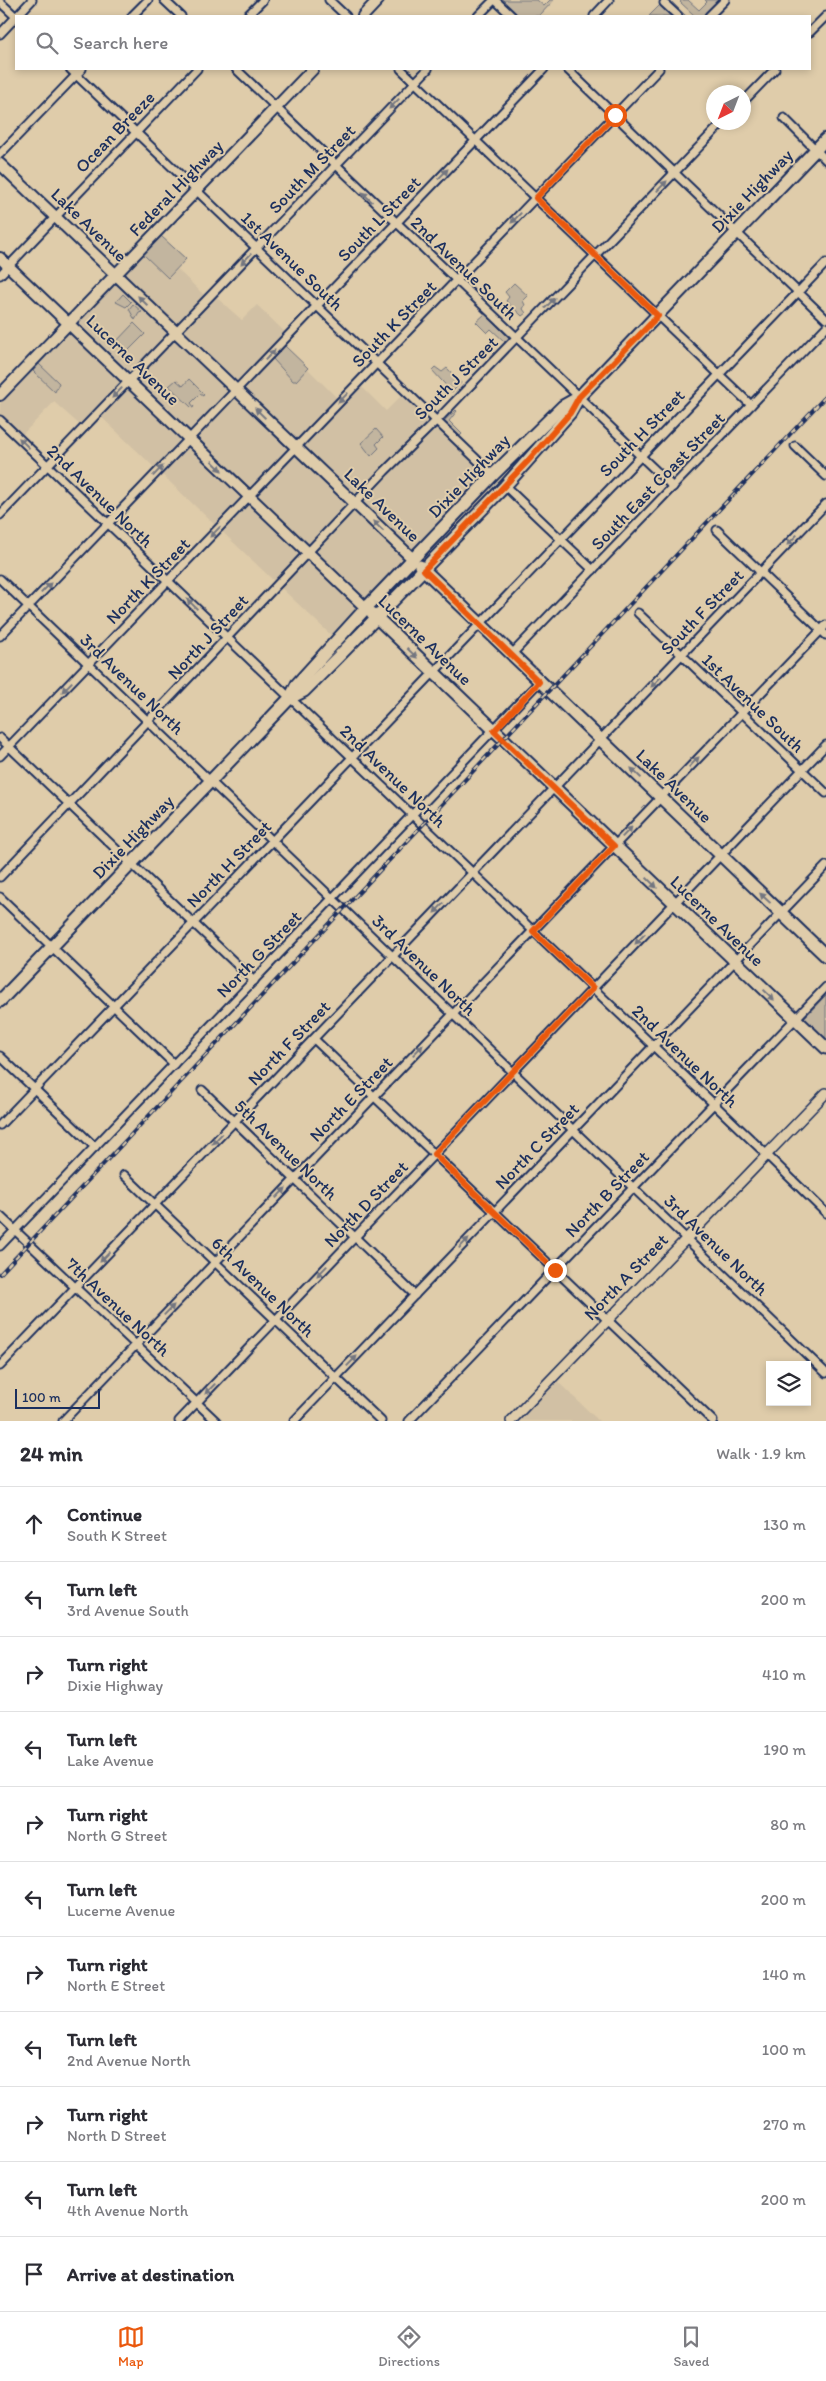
<!DOCTYPE html>
<meta charset="utf-8">
<style>
body{margin:0;font-family:Itim,sans-serif;background:#f2f2f3;color:#2b2b33}
.controls{position:absolute;right:15px;bottom:15px;display:grid;overflow:hidden;border-radius:0px;box-shadow:0 2px 8px #0003}
.controls button{width:45px;height:45px;display:grid;place-items:center;padding:0;border:0;border-bottom:1px solid #e1e1e2;background:#fff;color:#2b2b33;font:25px sans-serif}
.compass{position:absolute;left:706px;top:85px;width:45px;height:45px;border-radius:50%;background:#fff;box-shadow:0 2px 8px #0003;rotate:222deg}
.scale{position:absolute;left:15px;bottom:12px;width:85px;box-sizing:border-box;padding-left:5px;border:2px solid #1b2f5e;border-top:0;font-size:14px;line-height:18px;white-space:nowrap;color:#1b2f5e;-webkit-text-stroke:4px #dfccaa;paint-order:stroke}
.stop{position:absolute;width:15px;height:15px;margin:-11px;border:4px solid #ea580c;border-radius:50%;background:#fff}
.stop.end{background:#ea580c;border-color:#fff;box-shadow:0 1px 5px #0008}
.list{margin:0;padding:0;list-style:none}
h2{display:flex;justify-content:space-between;align-items:center;height:65px;margin:0;padding:0 20px;font-size:21px}
h2 small{font-size:16px;font-weight:400;color:#7c7c81}
.list li{display:grid;grid-template-columns:32px 1fr auto;gap:15px;align-items:center;box-sizing:border-box;height:75px;padding:0 20px;border-top:1px solid #e1e1e2}
.list b{display:block;font-size:19px;white-space:nowrap}
.list p{margin:0;font-size:16px;white-space:nowrap;color:#7c7c81}
.list em{font-size:16px;font-style:normal;color:#7c7c81}
.icon{flex:none;width:28px;height:28px;fill:none;stroke:currentColor;stroke-width:2;stroke-linecap:round;stroke-linejoin:round}
.map{position:relative;flex:none;width:826px;height:1421px;overflow:hidden}
.search{position:absolute;background:#fff;box-shadow:0 2px 8px #0003;left:15px;right:15px;top:15px;height:55px;display:flex;align-items:center;gap:12px;box-sizing:border-box;padding:0 18px;border-radius:0px;color:#7c7c81;font-size:19px}
.sheet{height:890px;background:#fff}
nav{display:flex;justify-content:space-around;align-items:center;box-sizing:border-box;height:70px;border-top:1px solid #e1e1e2;background:#fff;font-size:14px;color:#7c7c81}
nav a{display:grid;justify-items:center;gap:2px}
nav .on{color:#ea580c}
.map>svg:first-child{display:block}
.built{fill:#d1c0a4}
.green{fill:#c2b59f;stroke:#6e727e}
.lines{fill:none;stroke-linecap:round;stroke-linejoin:round}
.minor-casing{stroke:#1b2f5e;stroke-width:11}
.tertiary-casing{stroke:#1b2f5e;stroke-width:12}
.secondary-casing{stroke:#1b2f5e;stroke-width:14}
.primary-casing{stroke:#1b2f5e;stroke-width:15}
.minor{stroke:#dfccaa;stroke-width:7}
.tertiary{stroke:#dfccaa;stroke-width:9}
.secondary{stroke:#dfccaa;stroke-width:10}
.primary{stroke:#dfccaa;stroke-width:11}
.rail-casing{stroke:#1b2f5e;stroke-width:4}
.rail{stroke:#dfccaa;stroke-width:2;stroke-dasharray:5.5;stroke-linecap:butt}
.oneway{fill:#737680}
.route{stroke:#ea580c;stroke-width:6}
.labels{text-anchor:middle;stroke-width:4;stroke-linejoin:round;paint-order:stroke}
.street-label{font-size:18px;fill:#1b2f5e;stroke:#dfccaa}
</style>
<div class="map">
<svg width="826" height="1421" viewBox="0 0 826 1421">
<rect width="100%" height="100%" fill="#dfccaa"/>
<filter id="ink" filterUnits="userSpaceOnUse"><feTurbulence type="fractalNoise" baseFrequency=".02" numOctaves="2"/><feDisplacementMap in="SourceGraphic" scale="10" xChannelSelector="R" yChannelSelector="G"/><feConvolveMatrix kernelMatrix="1 2 1 2 8 2 1 2 1" color-interpolation-filters="sRGB"/></filter>
<g filter="url(#ink)">
<g class="built">
<path d="M160,235L186,258L177,269L204,295L212,288L219,294L217,298L242,320L257,305L291,338L285,346L341,402L359,384L386,411L402,395L483,470V480L334,638L95,411L81,426L54,402L21,436L0,416V404Z"/>
<path d="M557,1381L599,1421H519Z"/>
</g>
<g class="green">
<path d="M502,0H537L544,6L550,0H554L539,16H519Z"/>
<path d="M665,0H670L686,16H649Z"/>
<path d="M682,0H688L699,10L707,2L705,0H718L703,16H695L680,2Z"/>
<path d="M161,236L186,259L168,278L143,254Z"/>
<path d="M514,283L528,296L523,301L525,305L523,309L526,313L522,316L506,301L509,297L505,292Z"/>
<path d="M123,294L131,302L126,307L116,302Z"/>
<path d="M133,304L142,312L139,313L135,320L129,309Z"/>
<path d="M485,314L509,338L505,342L491,329L487,333L476,322Z"/>
<path d="M134,323L145,334L125,354L114,344Z"/>
<path d="M285,346L308,368L296,381H293L273,359Z"/>
<path d="M39,364L59,383L55,392L33,371Z"/>
<path d="M435,367L442,372L447,368L461,383L452,392L432,370Z"/>
<path d="M189,379L204,394L203,396L200,394L191,403L194,407L192,408L169,386L176,380L183,386Z"/>
<path d="M456,410L457,411L449,421L462,434L460,436L444,421Z"/>
<path d="M376,429L383,437L376,444L379,448L371,456L361,443Z"/>
<path d="M826,995V1040L803,1019Z"/>
</g>
<g class="lines">
<defs>
<g id="minor">
<path d="M164,0L181,16"/>
<path d="M329,0L346,16"/>
<path d="M495,0L512,16"/>
<path d="M0,2L16,17"/>
<path d="M664,3L678,16"/>
<path d="M17,16L32,0"/>
<path d="M132,16L148,0"/>
<path d="M247,16L263,0"/>
<path d="M478,16L494,0"/>
<path d="M594,16L609,0"/>
<path d="M709,16L725,0"/>
<path d="M810,32L826,16"/>
<path d="M0,34L16,17"/>
<path d="M70,69L493,475"/>
<path d="M236,69L673,487"/>
<path d="M401,69L751,405"/>
<path d="M567,69L826,319"/>
<path d="M744,101L775,69"/>
<path d="M784,118L826,160"/>
<path d="M0,154L82,69"/>
<path d="M0,275L197,69"/>
<path d="M0,420L765,1153"/>
<path d="M795,446L826,476"/>
<path d="M505,486L593,570"/>
<path d="M0,515L428,69"/>
<path d="M717,530L826,635"/>
<path d="M0,579L826,1373"/>
<path d="M638,613L826,793"/>
<path d="M0,636L544,69"/>
<path d="M511,655L826,327"/>
<path d="M0,738L254,981"/>
<path d="M0,756L659,69"/>
<path d="M0,877L385,471L440,417L723,122"/>
<path d="M0,897L174,1064"/>
<path d="M314,1039L713,1421"/>
<path d="M0,1056L95,1147"/>
<path d="M202,1090L415,1295"/>
<path d="M0,1125L826,263"/>
<path d="M769,1157L826,1213"/>
<path d="M124,1175L381,1421"/>
<path d="M0,1216L216,1421"/>
<path d="M0,1246L539,682"/>
<path d="M0,1366L826,504"/>
<path d="M63,1421L826,625"/>
<path d="M179,1421L826,745"/>
<path d="M294,1421L826,866"/>
<path d="M409,1421L826,987"/>
</g>
<g id="tertiary">
<path d="M768,1153L826,1093"/>
<path d="M511,1421L765,1157"/>
</g>
<g id="secondary">
<path d="M363,16L378,0"/>
<path d="M0,164L413,559"/>
<path d="M0,258L366,608"/>
<path d="M0,395L313,69"/>
</g>
<g id="primary">
<path d="M420,566L826,956"/>
<path d="M372,613L826,1048"/>
<path d="M290,698L297,684L366,608L493,475L563,406L579,397L826,139"/>
<path d="M0,1001L290,698L304,691L338,657L505,486L570,413L579,397"/>
</g>
</defs>
<use href="#minor" class="minor-casing"/>
<use href="#tertiary" class="tertiary-casing"/>
<use href="#secondary" class="secondary-casing"/>
<use href="#primary" class="primary-casing"/>
<use href="#minor" class="minor"/>
<use href="#tertiary" class="tertiary"/>
<use href="#secondary" class="secondary"/>
<use href="#primary" class="primary"/>
<defs>
<path id="rail" d="M0,1274L826,396"/>
</defs>
<use href="#rail" class="rail-casing"/>
<use href="#rail" class="rail"/>
</g>
<defs><path id="oneway-solid" d="M-6-.8H1V-3.2L6.5 0L1 3.2V.8H-6Z" transform="scale(1.25)"/></defs>
<g class="oneway">
<use href="#oneway-solid" transform="translate(394 104) rotate(134)"/>
<use href="#oneway-solid" transform="translate(443 174) rotate(-46)"/>
<use href="#oneway-solid" transform="translate(662 186) rotate(-46)"/>
<use href="#oneway-solid" transform="translate(367 197) rotate(-136)"/>
<use href="#oneway-solid" transform="translate(516 218) rotate(134)"/>
<use href="#oneway-solid" transform="translate(246 259) rotate(134)"/>
<use href="#oneway-solid" transform="translate(143 301) rotate(-136)"/>
<use href="#oneway-solid" transform="translate(550 303) rotate(-46)"/>
<use href="#oneway-solid" transform="translate(270 355) rotate(-46)"/>
<use href="#oneway-solid" transform="translate(117 393) rotate(134)"/>
<use href="#oneway-solid" transform="translate(343 398) rotate(134)"/>
<use href="#oneway-solid" transform="translate(260 413) rotate(-136)"/>
<use href="#oneway-solid" transform="translate(24 443) rotate(-136)"/>
<use href="#oneway-solid" transform="translate(217 466) rotate(44)"/>
<use href="#oneway-solid" transform="translate(158 471) rotate(-46)"/>
<use href="#oneway-solid" transform="translate(378 526) rotate(-136)"/>
<use href="#oneway-solid" transform="translate(215 532) rotate(134)"/>
<use href="#oneway-solid" transform="translate(792 540) rotate(134)"/>
<use href="#oneway-solid" transform="translate(46 588) rotate(-46)"/>
<use href="#oneway-solid" transform="translate(192 604) rotate(-136)"/>
<use href="#oneway-solid" transform="translate(412 653) rotate(44)"/>
<use href="#oneway-solid" transform="translate(656 682) rotate(134)"/>
<use href="#oneway-solid" transform="translate(67 687) rotate(134)"/>
<use href="#oneway-solid" transform="translate(694 762) rotate(-46)"/>
<use href="#oneway-solid" transform="translate(636 773) rotate(-136)"/>
<use href="#oneway-solid" transform="translate(627 832) rotate(-46)"/>
<use href="#oneway-solid" transform="translate(652 883) rotate(44)"/>
<use href="#oneway-solid" transform="translate(765 898) rotate(-137)"/>
<use href="#oneway-solid" transform="translate(439 908) rotate(134)"/>
<use href="#oneway-solid" transform="translate(640 939) rotate(134)"/>
<use href="#oneway-solid" transform="translate(769 995) rotate(44)"/>
<use href="#oneway-solid" transform="translate(418 1050) rotate(-46)"/>
<use href="#oneway-solid" transform="translate(217 1139) rotate(134)"/>
<use href="#oneway-solid" transform="translate(281 1193) rotate(-46)"/>
<use href="#oneway-solid" transform="translate(464 1243) rotate(-46)"/>
<use href="#oneway-solid" transform="translate(105 1257) rotate(134)"/>
<use href="#oneway-solid" transform="translate(322 1271) rotate(134)"/>
<use href="#oneway-solid" transform="translate(169 1310) rotate(-46)"/>
<use href="#oneway-solid" transform="translate(352 1361) rotate(-46)"/>
<use href="#oneway-solid" transform="translate(210 1389) rotate(134)"/>
</g>
</g>
<g class="lines" filter="url(#ink)">
<path class="route" d="M555,1270L434,1154L593,988L533,931L614,846L494,731L539,682L424,570L527,462L570,413L579,397L658,316L536,198L615,115"/>
</g>
<g class="labels">
<g class="street-label">
<text transform="translate(115 132) rotate(-46)" y="6">Ocean Breeze</text>
<text transform="translate(312 169) rotate(-46)" y="6">South M Street</text>
<text transform="translate(176 188) rotate(-46)" y="6">Federal Highway</text>
<text transform="translate(752 191) rotate(-46)" y="6">Dixie Highway</text>
<text transform="translate(379 219) rotate(-46)" y="6">South L Street</text>
<text transform="translate(89 225) rotate(44)" y="6">Lake Avenue</text>
<text transform="translate(292 261) rotate(44)" y="6">1st Avenue South</text>
<text transform="translate(464 268) rotate(44)" y="6">2nd Avenue South</text>
<text transform="translate(394 324) rotate(-46)" y="6">South K Street</text>
<text transform="translate(133 360) rotate(44)" y="6">Lucerne Avenue</text>
<text transform="translate(456 378) rotate(-45)" y="6">South J Street</text>
<text transform="translate(642 433) rotate(-46)" y="6">South H Street</text>
<text transform="translate(469 476) rotate(-46)" y="6">Dixie Highway</text>
<text transform="translate(658 481) rotate(-46)" y="6">South East Coast Street</text>
<text transform="translate(100 496) rotate(44)" y="6">2nd Avenue North</text>
<text transform="translate(382 505) rotate(44)" y="6">Lake Avenue</text>
<text transform="translate(148 581) rotate(-46)" y="6">North K Street</text>
<text transform="translate(702 612) rotate(-46)" y="6">South F Street</text>
<text transform="translate(208 637) rotate(-47)" y="6">North J Street</text>
<text transform="translate(425 640) rotate(44)" y="6">Lucerne Avenue</text>
<text transform="translate(132 684) rotate(44)" y="6">3rd Avenue North</text>
<text transform="translate(753 703) rotate(44)" y="6">1st Avenue South</text>
<text transform="translate(393 776) rotate(44)" y="6">2nd Avenue North</text>
<text transform="translate(674 786) rotate(44)" y="6">Lake Avenue</text>
<text transform="translate(133 837) rotate(-46)" y="6">Dixie Highway</text>
<text transform="translate(229 864) rotate(-46)" y="6">North H Street</text>
<text transform="translate(717 921) rotate(44)" y="6">Lucerne Avenue</text>
<text transform="translate(259 954) rotate(-46)" y="6">North G Street</text>
<text transform="translate(424 965) rotate(44)" y="6">3rd Avenue North</text>
<text transform="translate(289 1043) rotate(-46)" y="6">North F Street</text>
<text transform="translate(685 1056) rotate(44)" y="6">2nd Avenue North</text>
<text transform="translate(351 1099) rotate(-46)" y="6">North E Street</text>
<text transform="translate(537 1146) rotate(-46)" y="6">North C Street</text>
<text transform="translate(286 1150) rotate(44)" y="6">5th Avenue North</text>
<text transform="translate(607 1194) rotate(-46)" y="6">North B Street</text>
<text transform="translate(366 1204) rotate(-46)" y="6">North D Street</text>
<text transform="translate(716 1245) rotate(44)" y="6">3rd Avenue North</text>
<text transform="translate(626 1277) rotate(-46)" y="6">North A Street</text>
<text transform="translate(263 1287) rotate(44)" y="6">6th Avenue North</text>
<text transform="translate(118 1307) rotate(43)" y="6">7th Avenue North</text>
</g>
</g>
</svg>
<div class="controls">
<button><svg class="icon" aria-label="layers" viewBox="0 0 24 24"><path d="M12 4l9 5-9 5-9-5zM3 14l9 5 9-5"/></svg></button>
</div>
<svg class="compass" viewBox="-18 -18 36 36"><path d="M0-13l5 13h-10z" fill="#e53935"/><path d="M0 13l5-13h-10z" fill="#7c7c81"/></svg>
<div class="scale">100 m</div>
<div class="stop" style="left:615px;top:115px"></div>
<div class="stop end" style="left:555px;top:1270px"></div>
<div class="search"><svg class="icon" aria-label="search" viewBox="0 0 24 24"><circle cx="10" cy="10" r="6"/><path d="M15 15l6 6"/></svg>Search here</div>
</div>
<section class="sheet">
<h2>24 min<small>Walk · 1.9 km</small></h2>
<ul class="list">
<li><svg class="icon" aria-label="ahead" viewBox="0 0 24 24"><path d="M12 20V5M6 11l6-6 6 6"/></svg><div><b>Continue</b><p>South K Street</p></div><em>130 m</em></li>
<li><svg class="icon" aria-label="left" viewBox="0 0 24 24"><path d="M17 20v-9H6M10 6l-5 5 5 5"/></svg><div><b>Turn left</b><p>3rd Avenue South</p></div><em>200 m</em></li>
<li><svg class="icon" aria-label="right" viewBox="0 0 24 24"><path d="M7 20v-9h11M14 6l5 5-5 5"/></svg><div><b>Turn right</b><p>Dixie Highway</p></div><em>410 m</em></li>
<li><svg class="icon" aria-label="left" viewBox="0 0 24 24"><path d="M17 20v-9H6M10 6l-5 5 5 5"/></svg><div><b>Turn left</b><p>Lake Avenue</p></div><em>190 m</em></li>
<li><svg class="icon" aria-label="right" viewBox="0 0 24 24"><path d="M7 20v-9h11M14 6l5 5-5 5"/></svg><div><b>Turn right</b><p>North G Street</p></div><em>80 m</em></li>
<li><svg class="icon" aria-label="left" viewBox="0 0 24 24"><path d="M17 20v-9H6M10 6l-5 5 5 5"/></svg><div><b>Turn left</b><p>Lucerne Avenue</p></div><em>200 m</em></li>
<li><svg class="icon" aria-label="right" viewBox="0 0 24 24"><path d="M7 20v-9h11M14 6l5 5-5 5"/></svg><div><b>Turn right</b><p>North E Street</p></div><em>140 m</em></li>
<li><svg class="icon" aria-label="left" viewBox="0 0 24 24"><path d="M17 20v-9H6M10 6l-5 5 5 5"/></svg><div><b>Turn left</b><p>2nd Avenue North</p></div><em>100 m</em></li>
<li><svg class="icon" aria-label="right" viewBox="0 0 24 24"><path d="M7 20v-9h11M14 6l5 5-5 5"/></svg><div><b>Turn right</b><p>North D Street</p></div><em>270 m</em></li>
<li><svg class="icon" aria-label="left" viewBox="0 0 24 24"><path d="M17 20v-9H6M10 6l-5 5 5 5"/></svg><div><b>Turn left</b><p>4th Avenue North</p></div><em>200 m</em></li>
<li><svg class="icon" aria-label="arrive" viewBox="0 0 24 24"><path d="M6 21V4h12l-3 4 3 4H6"/></svg><div><b>Arrive at destination</b></div></li>
</ul>
</section>
<nav>
<a class="on"><svg class="icon" aria-label="map" viewBox="0 0 24 24"><path d="M3 6l6-2 6 2 6-2v14l-6 2-6-2-6 2zM9 4v14M15 6v14"/></svg>Map</a>
<a><svg class="icon" aria-label="directions" viewBox="0 0 24 24"><path d="M12 3l9 9-9 9-9-9zM9 14v-3h6M13 9l2 2-2 2"/></svg>Directions</a>
<a><svg class="icon" aria-label="saved" viewBox="0 0 24 24"><path d="M7 4h10v16l-5-4-5 4z"/></svg>Saved</a>
</nav>
